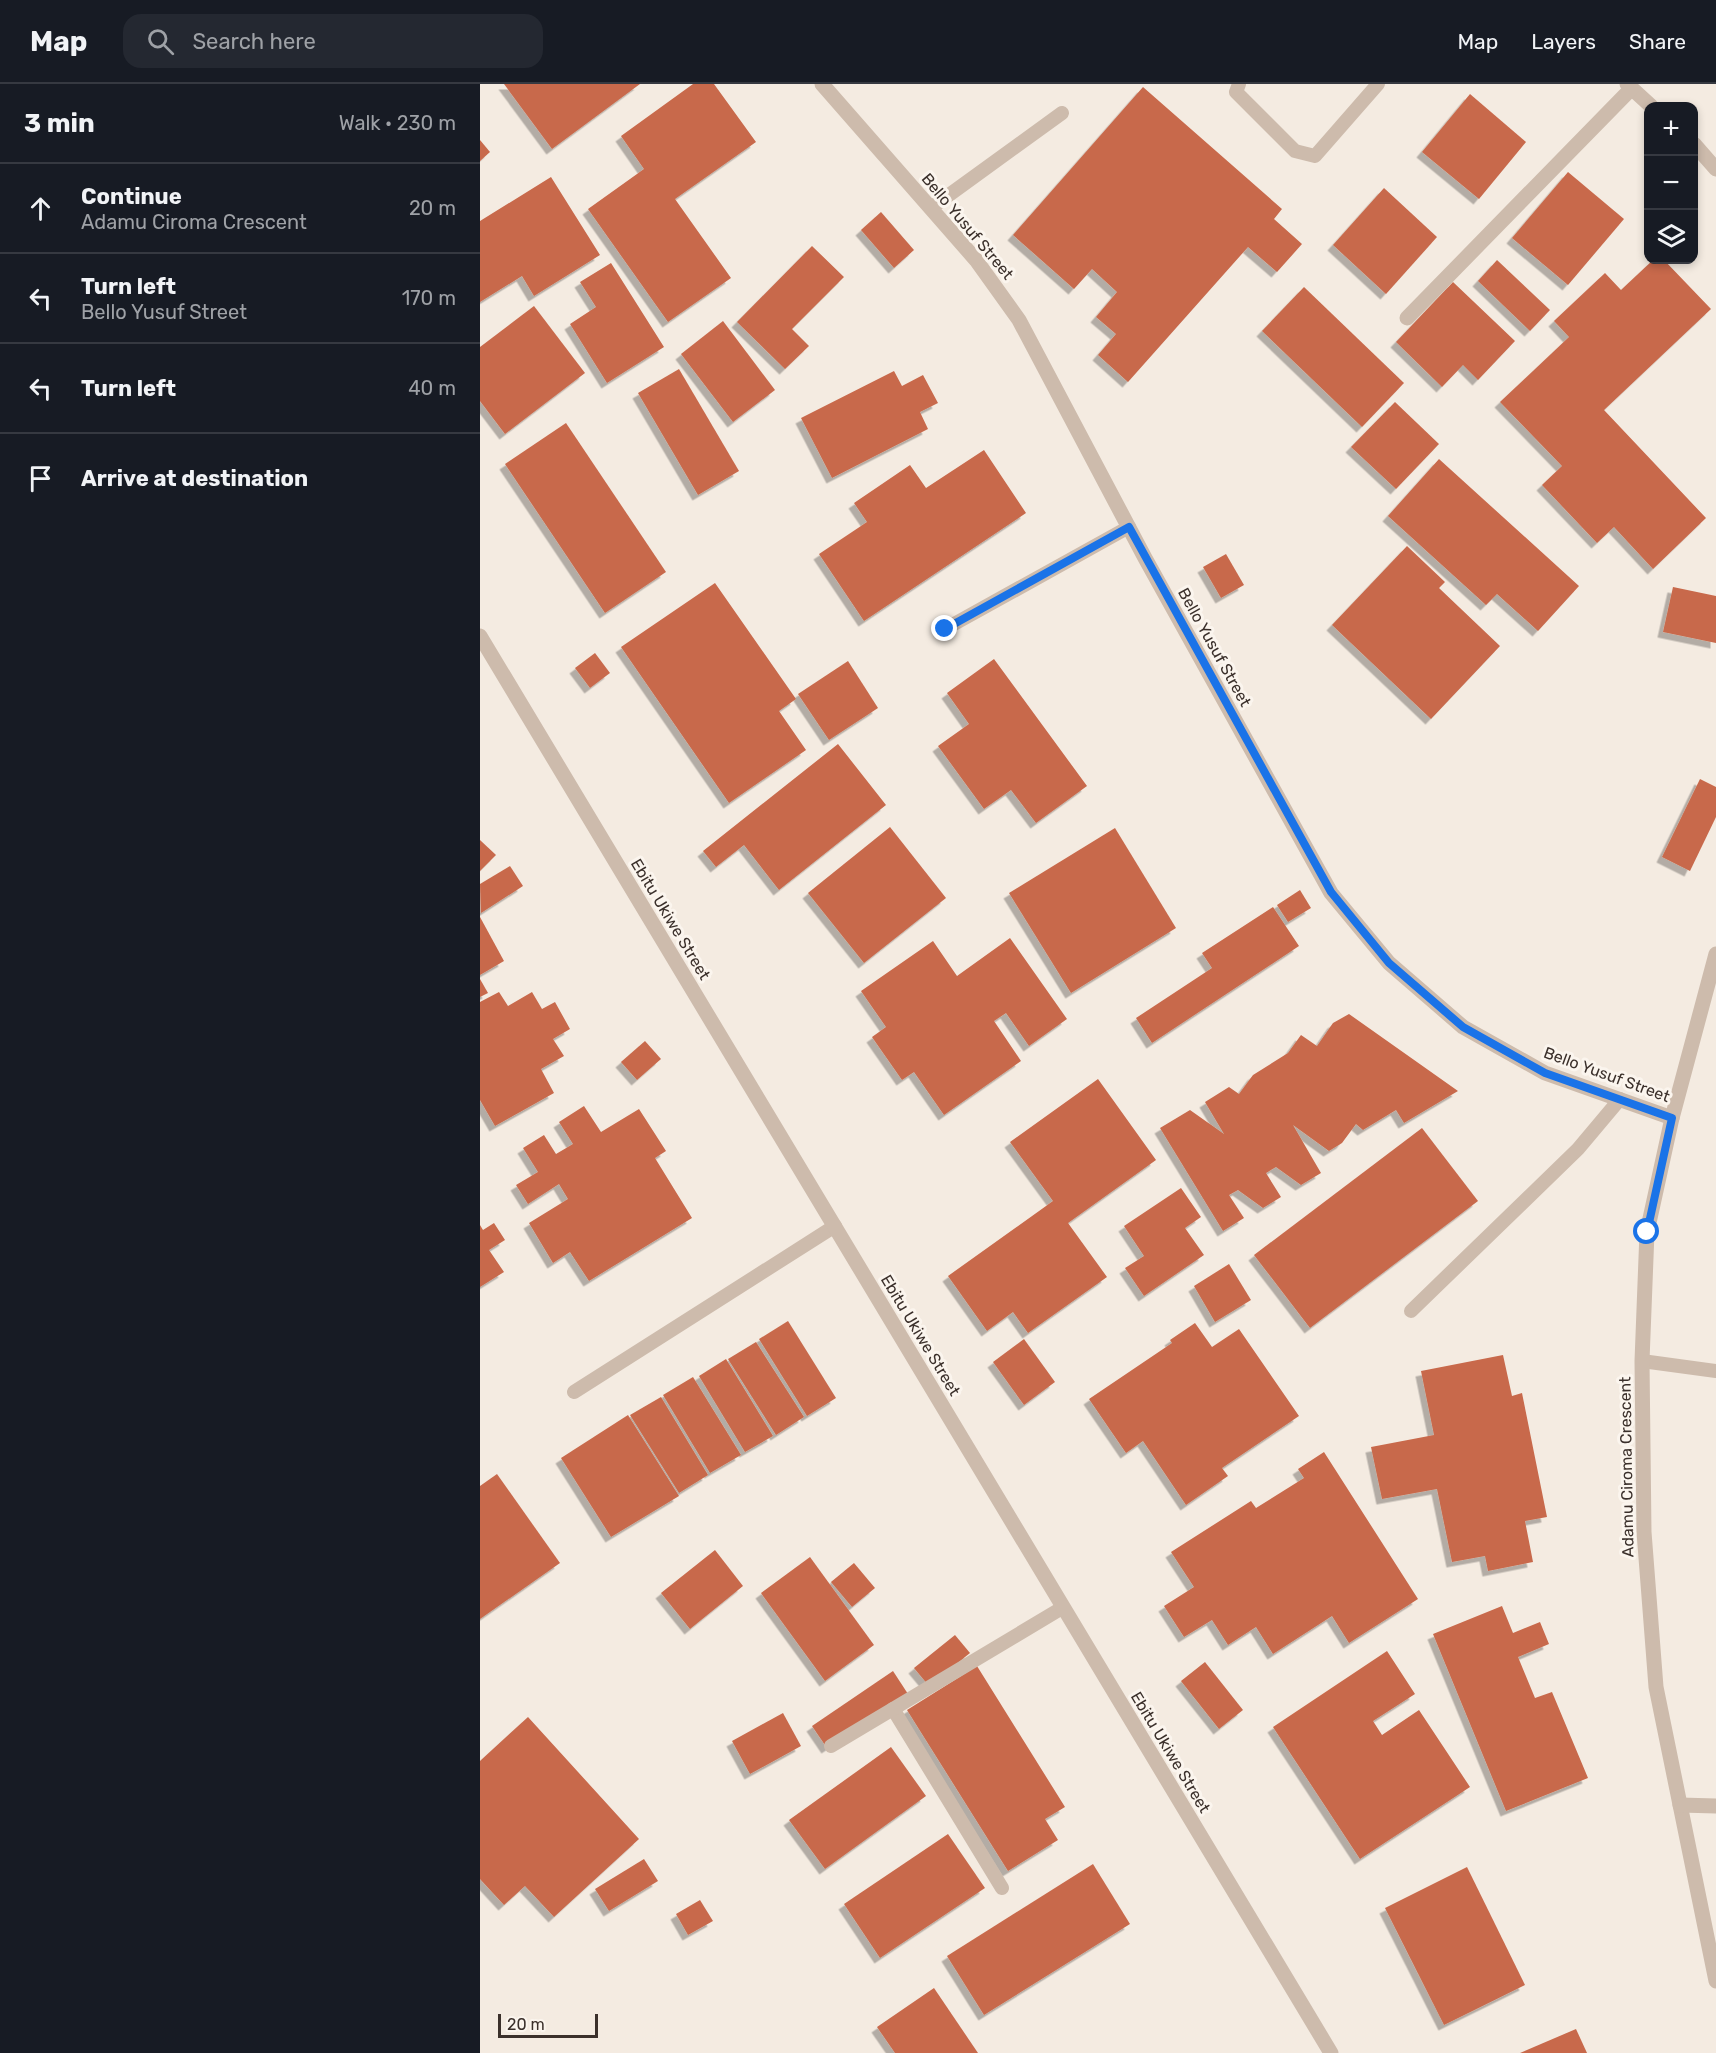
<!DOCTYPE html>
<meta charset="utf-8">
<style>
body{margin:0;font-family:Rubik,sans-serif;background:#242831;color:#f1f3f6}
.controls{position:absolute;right:18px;top:18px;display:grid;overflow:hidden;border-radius:12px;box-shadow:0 3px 9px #0003}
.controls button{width:54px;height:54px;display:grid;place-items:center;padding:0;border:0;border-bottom:2px solid #363941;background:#171b24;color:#f1f3f6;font:30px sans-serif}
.scale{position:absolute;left:18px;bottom:15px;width:100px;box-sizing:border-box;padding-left:6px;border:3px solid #3b302b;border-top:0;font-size:16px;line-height:21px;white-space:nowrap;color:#3b302b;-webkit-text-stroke:4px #fbf5ee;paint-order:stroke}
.stop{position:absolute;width:18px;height:18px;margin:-14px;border:4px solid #1a73e8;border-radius:50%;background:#fff}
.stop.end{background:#1a73e8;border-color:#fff;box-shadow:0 2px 6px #0008}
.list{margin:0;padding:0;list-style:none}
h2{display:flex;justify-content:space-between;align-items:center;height:78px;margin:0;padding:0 24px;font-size:26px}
h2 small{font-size:20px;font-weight:400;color:#9ea1a6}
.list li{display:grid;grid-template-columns:39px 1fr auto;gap:18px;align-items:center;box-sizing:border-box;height:90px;padding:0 24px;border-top:2px solid #363941}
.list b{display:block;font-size:22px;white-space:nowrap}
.list p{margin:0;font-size:20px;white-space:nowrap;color:#9ea1a6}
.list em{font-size:20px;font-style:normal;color:#9ea1a6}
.icon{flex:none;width:33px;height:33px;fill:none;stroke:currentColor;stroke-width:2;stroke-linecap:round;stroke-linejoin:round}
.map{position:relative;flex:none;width:1236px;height:1969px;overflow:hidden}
header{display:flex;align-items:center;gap:36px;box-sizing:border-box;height:84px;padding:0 30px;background:#171b24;border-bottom:2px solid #363941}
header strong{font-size:28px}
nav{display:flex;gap:33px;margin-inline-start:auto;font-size:21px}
.search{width:420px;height:54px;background:#242831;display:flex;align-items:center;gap:15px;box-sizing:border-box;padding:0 21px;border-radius:18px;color:#9ea1a6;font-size:22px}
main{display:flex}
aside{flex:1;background:#171b24}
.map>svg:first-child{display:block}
.building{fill:#c8694b;filter:url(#shadow)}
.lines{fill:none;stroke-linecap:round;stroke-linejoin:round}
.lane{stroke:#cdbbac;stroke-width:14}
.street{stroke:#cdbbac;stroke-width:15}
.route{stroke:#1a73e8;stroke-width:8}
.labels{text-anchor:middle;stroke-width:6;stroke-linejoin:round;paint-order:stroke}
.street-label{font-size:16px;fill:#3b302b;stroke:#fbf5ee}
</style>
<header>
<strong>Map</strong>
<div class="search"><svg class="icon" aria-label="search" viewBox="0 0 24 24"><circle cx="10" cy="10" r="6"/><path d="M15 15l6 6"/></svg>Search here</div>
<nav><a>Map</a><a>Layers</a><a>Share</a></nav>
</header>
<main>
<aside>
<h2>3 min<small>Walk · 230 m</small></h2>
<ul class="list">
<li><svg class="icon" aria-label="ahead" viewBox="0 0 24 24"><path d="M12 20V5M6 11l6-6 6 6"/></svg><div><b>Continue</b><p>Adamu Ciroma Crescent</p></div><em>20 m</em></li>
<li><svg class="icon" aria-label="left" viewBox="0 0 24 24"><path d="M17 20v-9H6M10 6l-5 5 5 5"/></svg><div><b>Turn left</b><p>Bello Yusuf Street</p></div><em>170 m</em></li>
<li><svg class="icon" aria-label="left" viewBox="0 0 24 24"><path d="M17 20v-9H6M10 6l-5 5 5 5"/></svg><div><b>Turn left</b></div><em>40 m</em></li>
<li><svg class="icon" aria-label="arrive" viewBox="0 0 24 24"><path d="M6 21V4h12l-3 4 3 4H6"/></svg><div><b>Arrive at destination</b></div></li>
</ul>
</aside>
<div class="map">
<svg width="1236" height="1969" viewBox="0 0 1236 1969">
<defs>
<filter id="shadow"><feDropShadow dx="-5.5" dy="5.5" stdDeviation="0" flood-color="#0004"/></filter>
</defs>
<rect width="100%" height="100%" fill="#f4ebe1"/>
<g class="building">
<path d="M24,0H160L72,65Z"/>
<path d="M213,0H234L276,58L195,115L251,194L188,238L108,125L164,85L141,52Z"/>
<path d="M663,3L802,125L794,135L822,160L797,188L768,163L648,298L618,271L636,250L616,233L637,208L612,185L594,205L533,151Z"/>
<path d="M990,10L1046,58L999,115L942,68Z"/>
<path d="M0,56L10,68L0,77Z"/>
<path d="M1088,88L1144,135L1088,201L1032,154Z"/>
<path d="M71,93L120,171L54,212L42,192L0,218V137Z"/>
<path d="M904,104L957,153L906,210L853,161Z"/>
<path d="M401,128L434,166L414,184L381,146Z"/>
<path d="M332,162L364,193L312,245L329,262L305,285L257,238Z"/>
<path d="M1017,176L1070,226L1050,247L998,197Z"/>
<path d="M1173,176H1184L1231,225L1124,326L1226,434L1173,485L1134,443L1117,459L1062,401L1082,382L1020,318L1089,253L1074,237L1125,189L1141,206Z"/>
<path d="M131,179L184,263L127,299L90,240L116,223L100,198Z"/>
<path d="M973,198L1035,257L998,296L983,281L962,303L916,258Z"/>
<path d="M824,203L924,299L882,343L782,247Z"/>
<path d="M54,222L105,289L25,350L0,317V263Z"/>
<path d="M243,237L295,306L253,338L201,270Z"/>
<path d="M199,285L259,387L218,411L158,309Z"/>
<path d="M414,287L422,302L443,291L458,319L440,328L448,345L352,394L321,334Z"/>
<path d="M915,318L959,360L916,405L871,363Z"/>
<path d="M86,339L186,488L125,529L25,380Z"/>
<path d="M504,366L546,429L384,537L339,470L387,438L374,419L430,381L446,404Z"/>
<path d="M959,375L1099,502L1058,547L1017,510L1006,521L908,432Z"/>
<path d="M927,462L965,498L959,504L1020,562L951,635L852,541Z"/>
<path d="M746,470L764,501L741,514L723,483Z"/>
<path d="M235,499L316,615L299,627L326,666L249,719L141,563Z"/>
<path d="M1193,503L1236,512V559L1183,548Z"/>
<path d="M115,569L130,589L110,604L95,584Z"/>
<path d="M514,575L607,702L556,739L531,706L504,725L458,662L489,640L467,609Z"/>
<path d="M368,577L398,624L349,656L318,610Z"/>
<path d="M358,660L406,721L299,806L264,761L236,783L223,767Z"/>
<path d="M1220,695L1236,703V733L1210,787L1182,773Z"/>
<path d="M410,743L466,814L384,879L328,809Z"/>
<path d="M635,744L696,844L591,909L529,809Z"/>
<path d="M0,756L16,771L0,787Z"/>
<path d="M30,782L43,802L1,829L0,800Z"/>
<path d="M820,806L831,824L808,838L797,821Z"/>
<path d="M793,823L819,862L672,959L656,934L732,884L722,869Z"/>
<path d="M0,833L24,877L0,891Z"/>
<path d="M530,854L587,935L549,962L526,929L514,937L541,977L464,1031L434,988L422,996L392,953L406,943L381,907L453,857L477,892Z"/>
<path d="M0,895L8,909L0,913Z"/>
<path d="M19,908L28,922L52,908L62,925L75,918L90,945L73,955L84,972L61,985L74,1009L15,1042L0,1016V918Z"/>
<path d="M869,930L978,1007L924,1039L916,1026L883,1046L876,1040L862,1059L849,1067L813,1041L841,1089L821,1101L796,1083L786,1089L801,1113L783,1124L758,1106L749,1111L764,1134L743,1147L680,1044L710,1026L744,1050L725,1018L749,1003L759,1010L773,991L808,969L821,951L837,962L853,939Z"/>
<path d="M165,957L181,975L157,996L141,978Z"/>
<path d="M618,995L676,1076L588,1139L627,1193L548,1249L533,1228L507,1247L468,1192L573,1117L530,1058Z"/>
<path d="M104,1022L121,1048L159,1025L186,1067L175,1074L212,1134L109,1197L90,1168L73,1179L49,1139L88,1115L79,1100L48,1120L36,1101L58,1088L43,1064L64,1051L76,1070L93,1060L79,1038Z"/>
<path d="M942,1044L998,1117L830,1244L774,1171Z"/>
<path d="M701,1104L721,1133L705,1144L724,1171L664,1212L645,1184L664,1172L644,1142Z"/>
<path d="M14,1139L25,1156L9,1166L24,1188L0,1203V1141L3,1146Z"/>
<path d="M749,1180L771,1216L735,1238L714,1202Z"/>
<path d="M308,1237L356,1314L327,1332L279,1255Z"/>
<path d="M715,1239L732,1263L759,1245L819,1332L742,1384L748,1392L706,1421L663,1357L646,1369L609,1315L692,1259L690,1256Z"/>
<path d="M544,1255L575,1298L544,1321L513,1278Z"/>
<path d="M276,1258L324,1333L296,1351L248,1275Z"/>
<path d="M1023,1271L1032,1312L1042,1309L1067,1433L1045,1437L1053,1478L1008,1487L1005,1472L972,1478L957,1405L902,1415L891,1363L954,1351L941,1287Z"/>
<path d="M246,1275L293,1352L265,1368L219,1292Z"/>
<path d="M213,1293L261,1371L230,1389L183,1311Z"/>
<path d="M181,1313L228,1391L199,1409L150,1331Z"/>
<path d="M148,1331L199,1412L131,1453L81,1374Z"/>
<path d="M844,1368L938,1515L869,1559L852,1532L793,1570L776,1543L748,1561L732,1536L704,1553L684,1522L714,1503L691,1468L771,1417L776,1424L824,1394L818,1385Z"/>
<path d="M17,1390L80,1479L0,1535V1402Z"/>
<path d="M235,1466L263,1502L210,1545L181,1509Z"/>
<path d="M330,1473L394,1561L345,1597L281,1509Z"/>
<path d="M374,1479L395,1504L372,1523L351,1498Z"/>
<path d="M1022,1522L1033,1549L1060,1538L1069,1560L1038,1573L1055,1614L1072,1608L1108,1694L1026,1727L953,1550Z"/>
<path d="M475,1551L490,1569L449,1602L434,1584Z"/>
<path d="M907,1567L935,1610L893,1637L902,1651L939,1626L990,1703L880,1775L793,1643Z"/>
<path d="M725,1578L763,1626L739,1645L701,1597Z"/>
<path d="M497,1582L585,1723L565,1735L578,1756L528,1787L427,1626Z"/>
<path d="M413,1587L428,1610L347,1664L332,1642Z"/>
<path d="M303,1629L321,1662L270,1690L252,1657Z"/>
<path d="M48,1633L159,1755L74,1833L45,1802L24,1821L0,1795V1677Z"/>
<path d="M411,1663L446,1712L345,1785L309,1736Z"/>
<path d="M468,1750L505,1804L400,1874L364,1820Z"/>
<path d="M164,1775L178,1797L129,1827L115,1805Z"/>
<path d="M613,1780L650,1840L504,1931L467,1872Z"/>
<path d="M987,1783L1045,1901L964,1941L905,1824Z"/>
<path d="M220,1816L233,1837L208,1851L196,1830Z"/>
<path d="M454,1904L498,1969H415L397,1943Z"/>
<path d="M1096,1945L1107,1969H1040Z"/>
</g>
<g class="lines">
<g class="lane">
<path d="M759,0L756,8L815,67L835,72L898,0"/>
<path d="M451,124L582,29"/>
<path d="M465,545L649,443"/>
<path d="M931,1227L1098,1065L1140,1015"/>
<path d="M1162,1277L1236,1287"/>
<path d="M94,1308L355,1142"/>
<path d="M413,1625L522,1804"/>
<path d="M351,1662L582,1524"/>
</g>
<g class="street">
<path d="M342,0L496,176L539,236L665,474L851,809L909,879L983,943L1065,989L1192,1034"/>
<path d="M1147,0L1171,22"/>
<path d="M1214,60L1236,85"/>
<path d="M927,234L1151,5"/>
<path d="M0,552L851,1969"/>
<path d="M1236,870L1192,1034L1167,1148L1162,1277L1164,1448L1176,1603L1236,1897"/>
<path d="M1200,1721L1236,1722"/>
</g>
</g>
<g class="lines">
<path class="route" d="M465,545L649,443L851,808L909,879L983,943L1065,989L1192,1034L1167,1148"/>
</g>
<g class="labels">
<g class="street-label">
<text transform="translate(488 142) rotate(50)" y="6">Bello Yusuf Street</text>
<text transform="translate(735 563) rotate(61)" y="6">Bello Yusuf Street</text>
<text transform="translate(191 835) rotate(59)" y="6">Ebitu Ukiwe Street</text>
<text transform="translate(1127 990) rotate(20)" y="6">Bello Yusuf Street</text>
<text transform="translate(441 1251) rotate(59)" y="6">Ebitu Ukiwe Street</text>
<text transform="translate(1146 1383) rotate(-91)" y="6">Adamu Ciroma Crescent</text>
<text transform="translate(691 1668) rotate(59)" y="6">Ebitu Ukiwe Street</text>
</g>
</g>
</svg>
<div class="controls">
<button>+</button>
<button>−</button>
<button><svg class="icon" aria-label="layers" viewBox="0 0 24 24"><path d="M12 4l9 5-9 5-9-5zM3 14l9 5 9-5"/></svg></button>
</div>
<div class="scale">20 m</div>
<div class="stop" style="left:1167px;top:1148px"></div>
<div class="stop end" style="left:465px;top:545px"></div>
</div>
</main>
